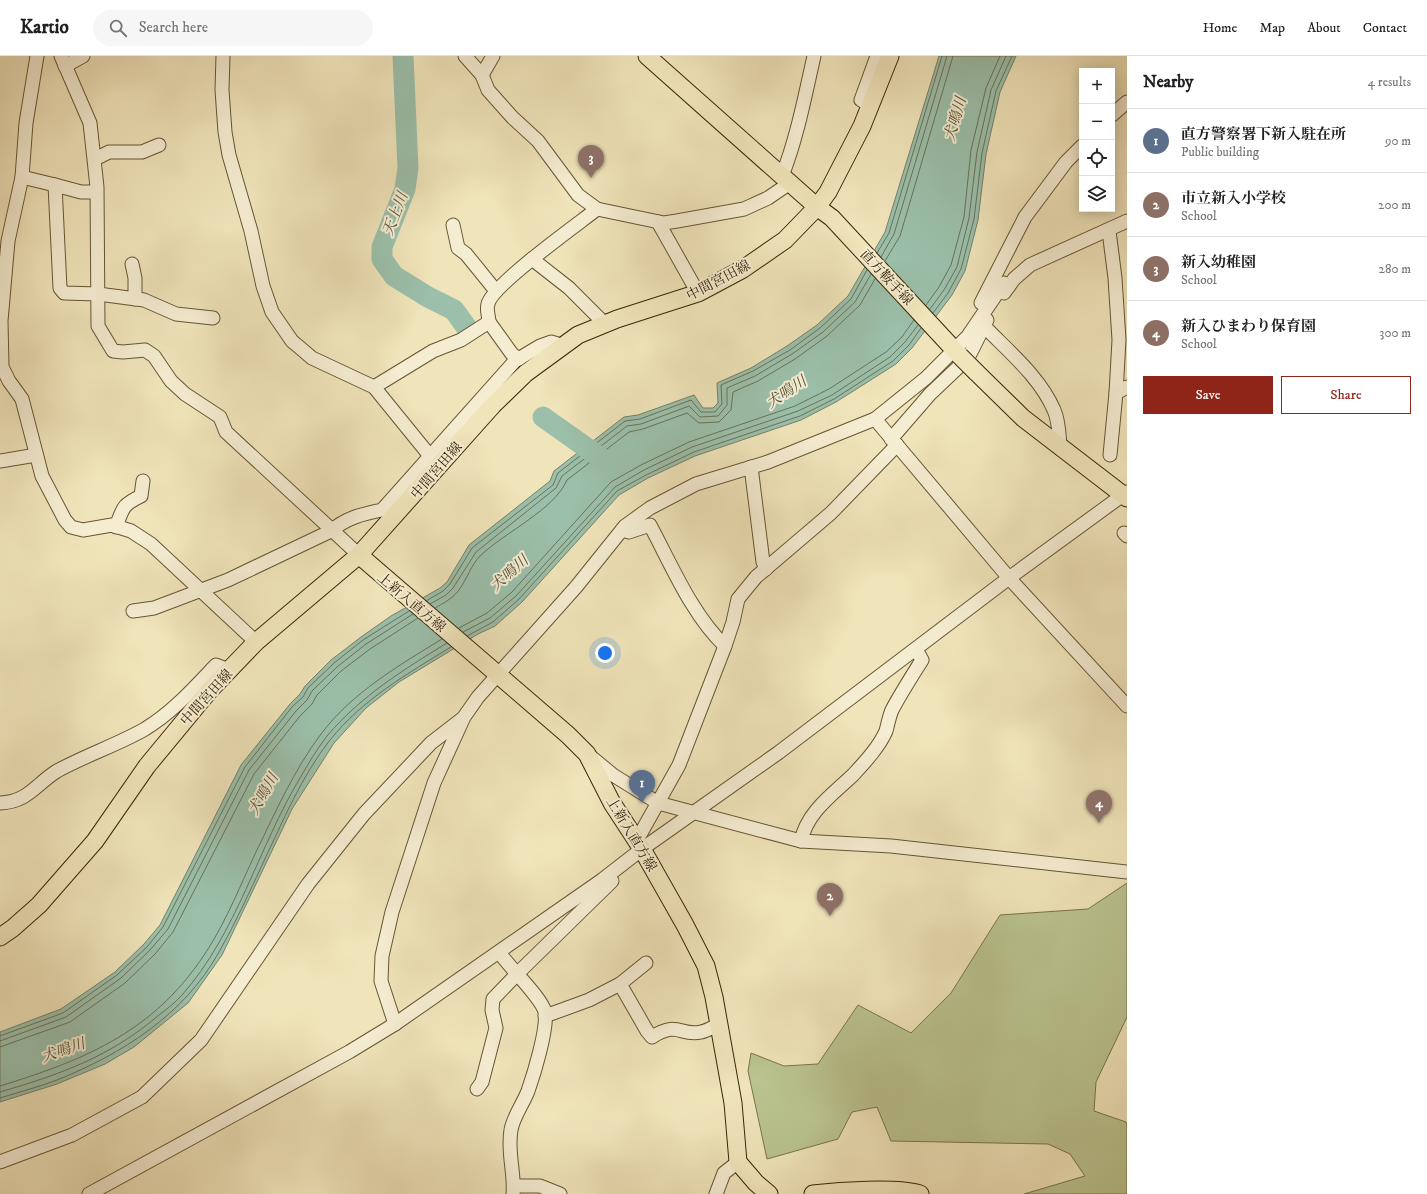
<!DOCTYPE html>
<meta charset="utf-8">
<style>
body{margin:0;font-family:"IM FELL DW Pica","Noto Serif JP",serif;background:#f6f6f6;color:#202124}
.controls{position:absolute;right:12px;top:12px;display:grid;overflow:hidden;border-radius:0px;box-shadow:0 2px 10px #0003}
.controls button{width:36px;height:36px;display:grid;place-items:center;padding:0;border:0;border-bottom:1px solid #e0e0e0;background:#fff;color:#202124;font:20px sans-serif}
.you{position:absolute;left:605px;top:597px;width:14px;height:14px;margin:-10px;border:3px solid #fff;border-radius:50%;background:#1a73e8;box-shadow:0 0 0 6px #1a73e833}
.badge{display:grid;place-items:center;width:26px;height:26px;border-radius:50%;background:#8f2418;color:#fff;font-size:13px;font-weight:700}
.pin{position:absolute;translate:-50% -33px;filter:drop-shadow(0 1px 2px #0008)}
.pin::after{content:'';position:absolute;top:21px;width:14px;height:12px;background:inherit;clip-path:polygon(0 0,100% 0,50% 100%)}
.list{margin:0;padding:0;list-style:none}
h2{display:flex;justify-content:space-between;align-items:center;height:52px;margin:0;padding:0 16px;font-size:17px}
h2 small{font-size:13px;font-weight:400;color:#757577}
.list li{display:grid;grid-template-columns:26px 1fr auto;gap:12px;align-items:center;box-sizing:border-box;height:64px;padding:0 16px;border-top:1px solid #e0e0e0}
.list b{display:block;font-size:15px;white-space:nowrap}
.list p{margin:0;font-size:13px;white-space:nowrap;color:#757577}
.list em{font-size:13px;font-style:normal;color:#757577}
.actions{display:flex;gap:8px;padding:12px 16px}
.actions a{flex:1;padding:9px 0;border:1px solid #8f2418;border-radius:0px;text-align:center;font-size:14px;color:#8f2418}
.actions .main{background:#8f2418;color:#fff}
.icon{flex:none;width:22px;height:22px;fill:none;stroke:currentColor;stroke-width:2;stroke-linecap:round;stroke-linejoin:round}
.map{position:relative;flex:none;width:1127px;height:1138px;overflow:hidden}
header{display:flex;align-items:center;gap:24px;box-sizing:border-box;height:56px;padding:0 20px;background:#fff;border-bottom:1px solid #e0e0e0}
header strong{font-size:19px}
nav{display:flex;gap:22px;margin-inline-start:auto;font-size:14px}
.search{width:280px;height:36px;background:#f6f6f6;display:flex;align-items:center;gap:10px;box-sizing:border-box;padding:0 14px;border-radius:22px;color:#757577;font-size:15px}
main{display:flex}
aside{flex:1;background:#fff}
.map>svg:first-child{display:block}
.green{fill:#bac490;stroke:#7a744c}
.water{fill:#9bbfaa;stroke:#748169}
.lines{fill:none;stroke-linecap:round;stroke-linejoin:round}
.shore{stroke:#6a7259;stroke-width:1}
.river{stroke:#9bbfaa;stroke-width:21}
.minor-casing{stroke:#675534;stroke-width:15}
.major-casing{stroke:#392508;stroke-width:19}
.minor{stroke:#f5edd2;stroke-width:13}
.major{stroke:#f0e4ba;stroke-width:17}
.major-bridge-casing{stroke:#392508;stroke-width:19;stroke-linecap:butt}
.major-bridge{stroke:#f0e4ba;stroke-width:17}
.labels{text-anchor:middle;stroke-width:4;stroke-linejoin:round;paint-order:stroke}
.street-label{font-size:14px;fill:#392508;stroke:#f5edd2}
.water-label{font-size:15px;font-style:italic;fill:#565339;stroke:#f5edd2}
</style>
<header>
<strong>Kartio</strong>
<div class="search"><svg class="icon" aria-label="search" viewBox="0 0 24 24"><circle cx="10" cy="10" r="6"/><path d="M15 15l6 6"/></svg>Search here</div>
<nav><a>Home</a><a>Map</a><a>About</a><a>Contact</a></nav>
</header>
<main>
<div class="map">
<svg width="1127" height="1138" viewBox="0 0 1127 1138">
<rect width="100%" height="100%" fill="#f0e4ba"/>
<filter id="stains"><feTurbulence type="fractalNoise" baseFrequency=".005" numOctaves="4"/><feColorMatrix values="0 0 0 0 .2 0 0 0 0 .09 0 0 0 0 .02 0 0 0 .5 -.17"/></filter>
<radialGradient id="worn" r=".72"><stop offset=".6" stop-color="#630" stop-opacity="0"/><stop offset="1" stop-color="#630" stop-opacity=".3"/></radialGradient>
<path class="green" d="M1127,827V961L1096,1026L1094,1055L1126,1066L1127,1069V1138H1024L1085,1120L1070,1098L1048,1088L891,1085L877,1051L852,1056L838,1083L767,1103L748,1015L751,997L784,1010L818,1008L858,949L911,977L951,937L1000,859L1088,853Z"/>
<path class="water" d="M939,0H1016L1000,36L986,98L978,164L965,215L952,239L912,292L896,308L836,346L801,364L695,400L648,422L619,439L522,546L495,570L478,578L399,626L366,652L334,687L292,753L222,899L188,947L134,991L105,1008L57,1028L0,1046V976L61,953L115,916L144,888L160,869L241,709L290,648L300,638L305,630L331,604L361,581L391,560L440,532L447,526L469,489L550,425L554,415L624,361L638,359L694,339L703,352H713L718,347L717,327L751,312L787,290L817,269L848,240L885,176Z"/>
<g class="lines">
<g class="shore">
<path d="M877,197L889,177L942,0"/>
<path d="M881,201L894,178L947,0"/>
<path d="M885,205L900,180L953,0"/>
<path d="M926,249L939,231L951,209L964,161L971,94L986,32L1000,0"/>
<path d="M930,253L944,234L957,211L969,162L977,96L991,34L1006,0"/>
<path d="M933,257L948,237L961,213L974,163L982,97L996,35L1012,0"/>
<path d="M426,545L443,535L450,528L472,492L553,429L558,417L625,365L640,363L691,344L701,356H715L722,348L721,329L753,315L790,294L820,272L851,243L867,214"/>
<path d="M430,548L446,539L453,532L476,496L556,432L562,420L627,370L641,368L689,350L700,361L718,360L727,349V332L755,320L792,298L823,276L855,246L871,218"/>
<path d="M435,552C444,547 453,542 459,534C467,523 471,509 480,500C505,476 554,454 567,424L629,376L643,373L687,357L699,367L719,366L731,354L733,336L758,325L795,303L827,280L860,249L875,223"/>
<path d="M459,572L487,557L512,536L611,426L641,409L689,386L795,350L829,333L886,296L901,282L914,264"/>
<path d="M463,576L490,562L516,540L615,431L644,414L692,391L798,355L832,339L890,301L905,286L918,269"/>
<path d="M467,580L493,566L519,543L617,435L646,419L694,396L800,360L834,343L893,305L909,289L921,272"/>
<path d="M0,980L63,957L117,919L147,891L163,871L245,711L292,651L303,641L308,632L334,607L363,584L409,555"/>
<path d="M0,985L66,961L121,922L150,894L168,873L249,714L296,655L307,644L312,635L337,611L366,588L413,558"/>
<path d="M0,991L70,966L125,927L155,898L173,876L254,718L300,660L312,648L317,639L341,615L370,593L418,562"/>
<path d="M0,1030C88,1003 157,974 208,893C227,863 241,828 256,796C276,755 294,714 321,678C353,636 398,610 442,583"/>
<path d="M0,1036C61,1018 110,1001 159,959C167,953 175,947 182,939C237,877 258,792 300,722C308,708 317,693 327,680C361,640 403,614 447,587"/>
<path d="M0,1042C19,1036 39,1031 57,1024C122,998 184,959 219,896C235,868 249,837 263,807C283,765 301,721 330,684C363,643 407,618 451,591"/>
</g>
<g class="river">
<path d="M403,0L408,112L405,133L382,191V203L394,220L428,241L454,254L467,272"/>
<path d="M543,361L608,407"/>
</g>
<defs>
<g id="minor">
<path d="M37,0L26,67L22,121L8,185L1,265L2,311L9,325L22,343L42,420L65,464L71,471L83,474L112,469L131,475L151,488L256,586"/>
<path d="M61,0L90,67L97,131L98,270L113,295L123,296L145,294L154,300L171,325L185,338L220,361L226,376L359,499"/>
<path d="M223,0L222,34L225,76L229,99L251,175L263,230L272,256L292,285L312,302L374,331L430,400"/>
<path d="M65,10L83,0"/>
<path d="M482,19L493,0"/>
<path d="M869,49L861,44L877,0"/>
<path d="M1112,59L1127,46"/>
<path d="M95,103L109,96H142L159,89"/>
<path d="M782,120C797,82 805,40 814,0"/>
<path d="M22,121L55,129"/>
<path d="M96,136H81L55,129L60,232L64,237L98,238L144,244L176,258L213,262"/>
<path d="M597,153L664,167L677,165L744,153L768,142L790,127"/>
<path d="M658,166L698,237"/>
<path d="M453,169L458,192L466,198L496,235"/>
<path d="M1109,175L1115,222L1119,284L1116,337L1127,331"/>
<path d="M532,203L569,232L605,268"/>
<path d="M132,208L135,222V243"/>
<path d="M1004,237L1014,223L1030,209L1127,165"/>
<path d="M981,247L1025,161L1066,106L1082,90"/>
<path d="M489,266L512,298L519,303"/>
<path d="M984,270C1008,295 1040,321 1054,354C1059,365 1059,378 1060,390"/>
<path d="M374,331L433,295L461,284L489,266C489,261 486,253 488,248C492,229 578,168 597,153L578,139L538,85L512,61L488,34L482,19L465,0"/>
<path d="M875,363L1009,522L1127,650"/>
<path d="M891,383L930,338L968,302L987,264"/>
<path d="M1110,399L1116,337"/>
<path d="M0,405L36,399"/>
<path d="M751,411L763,506L766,513"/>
<path d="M116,471C123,452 122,449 141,440L143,425"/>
<path d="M622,474L629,476L650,469C671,508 692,559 725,590"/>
<path d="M1124,477L1127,480"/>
<path d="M133,555L154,552L228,524L331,475C346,462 362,458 382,454L515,305L540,290L551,286L564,290"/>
<path d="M590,700L613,719L658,747L801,785L891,790L1127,816"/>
<path d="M0,747C28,746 36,728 57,715C86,699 117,689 145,673C173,656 194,632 216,609L229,614"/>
<path d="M637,784L679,709L725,590L733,566L738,543L756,521L831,457L897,389"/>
<path d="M801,785C807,756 832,739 853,719C865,706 879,691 886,675C888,668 889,661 892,654C901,637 912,620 922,604L916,593"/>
<path d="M499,896C508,910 542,942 545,956C548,972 534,1018 528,1035C523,1048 513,1061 511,1074C507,1096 515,1117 513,1138"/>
<path d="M620,928L646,907"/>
<path d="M545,960L589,944L620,928L647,975L652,981C678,964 681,981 701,976C707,975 713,971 719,968"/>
<path d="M395,968L381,925L382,900L392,856L434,727L464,661L478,641L576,531L625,470L650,452L696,428L768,406L875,363L926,322L968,280L1004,227L1009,230"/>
<path d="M477,1033L482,1026L496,972L492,954L493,943L517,918L612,825"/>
<path d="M0,1106L72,1079L142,1041L201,984L308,828L364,758L431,687L462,663"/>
<path d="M514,1130H540L560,1138"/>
<path d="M89,1138L349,996L395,968L602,824L642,793L778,697L1009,522L1127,436"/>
<path d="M716,1138L724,1117L738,1106"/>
</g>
<g id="major">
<path d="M647,0L817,151L832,162L960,300"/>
<path d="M976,316L1023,362L1127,442"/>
<path d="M359,499L568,679L587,698L612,747L642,793L685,869L706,910L714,941L733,1047L738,1106L756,1127L769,1138"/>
<path d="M0,881L13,872L39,849L95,785L147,710L209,635L256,586L359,499L493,349L526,317L578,279L617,263L698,237L743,213L785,184L817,151L828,136L862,70L890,0"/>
<path d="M813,1138C839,1135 897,1131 920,1138"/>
</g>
</defs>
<use href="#minor" class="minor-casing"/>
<use href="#major" class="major-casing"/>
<use href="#minor" class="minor"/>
<use href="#major" class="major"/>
<defs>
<path id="major-bridge" d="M960,300L976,316"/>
</defs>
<use href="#major-bridge" class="major-bridge-casing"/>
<use href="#major-bridge" class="major-bridge"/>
</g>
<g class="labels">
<g class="street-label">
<text transform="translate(887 221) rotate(47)" y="5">直方鞍手線</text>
<text transform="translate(718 224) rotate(-28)" y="5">中間宮田線</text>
<text transform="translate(436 414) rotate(-49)" y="5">中間宮田線</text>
<text transform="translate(412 546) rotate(40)" y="5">上新入直方線</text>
<text transform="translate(206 641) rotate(-48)" y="5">中間宮田線</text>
<text transform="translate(632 778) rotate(59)" y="5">上新入直方線</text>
</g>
<g class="water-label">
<text transform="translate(955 63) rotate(-74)" y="5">犬鳴川</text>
<text transform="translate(395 158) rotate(-69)" y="5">天上川</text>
<text transform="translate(786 336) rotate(-34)" y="5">犬鳴川</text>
<text transform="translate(509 517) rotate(-42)" y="5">犬鳴川</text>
<text transform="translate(263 738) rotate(-60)" y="5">犬鳴川</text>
<text transform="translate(63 994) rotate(-19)" y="5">犬鳴川</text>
</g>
</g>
<rect width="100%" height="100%" filter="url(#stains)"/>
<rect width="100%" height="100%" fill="url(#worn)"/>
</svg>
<div class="controls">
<button>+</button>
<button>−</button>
<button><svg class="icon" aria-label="locate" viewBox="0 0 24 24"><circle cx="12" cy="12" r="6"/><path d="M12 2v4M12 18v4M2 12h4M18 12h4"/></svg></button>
<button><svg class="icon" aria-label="layers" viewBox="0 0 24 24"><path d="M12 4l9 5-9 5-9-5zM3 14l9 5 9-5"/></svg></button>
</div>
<div class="you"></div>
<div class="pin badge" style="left:642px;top:747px;background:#5c6f8a">1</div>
<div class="pin badge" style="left:830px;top:860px;background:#8d6e63">2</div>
<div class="pin badge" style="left:591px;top:122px;background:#8d6e63">3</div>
<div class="pin badge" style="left:1099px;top:767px;background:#8d6e63">4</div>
</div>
<aside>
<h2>Nearby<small>4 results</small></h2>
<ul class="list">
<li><span class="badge" style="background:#5c6f8a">1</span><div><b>直方警察署下新入駐在所</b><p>Public building</p></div><em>90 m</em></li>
<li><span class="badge" style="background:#8d6e63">2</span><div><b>市立新入小学校</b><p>School</p></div><em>200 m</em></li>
<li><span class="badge" style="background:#8d6e63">3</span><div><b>新入幼稚園</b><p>School</p></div><em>280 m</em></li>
<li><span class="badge" style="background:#8d6e63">4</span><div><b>新入ひまわり保育園</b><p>School</p></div><em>300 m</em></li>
</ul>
<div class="actions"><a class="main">Save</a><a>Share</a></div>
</aside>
</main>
